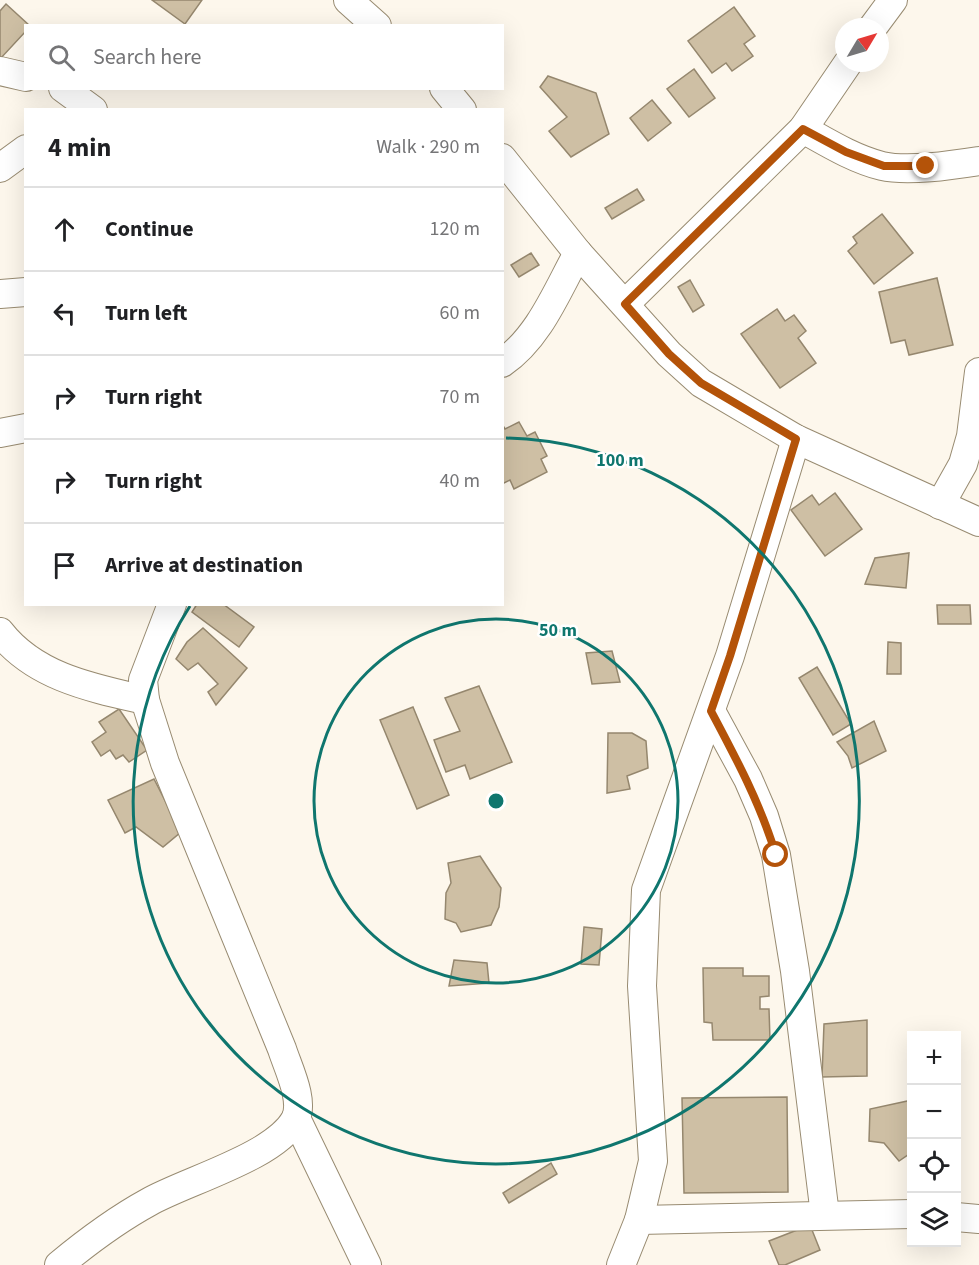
<!DOCTYPE html>
<meta charset="utf-8">
<style>
body{margin:0;font-family:"Source Sans 3",sans-serif;background:#f6f6f6;color:#202124}
.controls{position:absolute;right:18px;bottom:18px;display:grid;overflow:hidden;border-radius:0px;box-shadow:0 6px 24px #0002}
.controls button{width:54px;height:54px;display:grid;place-items:center;padding:0;border:0;border-bottom:2px solid #e0e0e0;background:#fff;color:#202124;font:30px sans-serif}
.compass{position:absolute;left:835px;top:18px;width:54px;height:54px;border-radius:50%;background:#fff;box-shadow:0 6px 24px #0002;rotate:52deg}
.stop{position:absolute;width:18px;height:18px;margin:-14px;border:4px solid #b45309;border-radius:50%;background:#fff}
.stop.end{background:#b45309;border-color:#fff;box-shadow:0 2px 6px #0008}
.list{margin:0;padding:0;list-style:none}
h2{display:flex;justify-content:space-between;align-items:center;height:78px;margin:0;padding:0 24px;font-size:26px}
h2 small{font-size:20px;font-weight:400;color:#757577}
.list li{display:grid;grid-template-columns:39px 1fr auto;gap:18px;align-items:center;box-sizing:border-box;height:84px;padding:0 24px;border-top:2px solid #e0e0e0}
.list b{display:block;font-size:22px;white-space:nowrap}
.list em{font-size:20px;font-style:normal;color:#757577}
.icon{flex:none;width:33px;height:33px;fill:none;stroke:currentColor;stroke-width:2;stroke-linecap:round;stroke-linejoin:round}
.map{position:relative;flex:none;width:979px;height:1265px;overflow:hidden}
.search{position:absolute;background:#fff;box-shadow:0 6px 24px #0002;left:24px;top:24px;width:480px;height:66px;display:flex;align-items:center;gap:15px;box-sizing:border-box;padding:0 21px;border-radius:0px;color:#757577;font-size:22px}
.panel{position:absolute;background:#fff;box-shadow:0 6px 24px #0002;left:24px;top:108px;width:480px;height:498px;border-radius:0px}
.map>svg:first-child{display:block}
.building{fill:#cebfa4;stroke:#95876e;stroke-width:1.5}
.lines{fill:none;stroke-linecap:round;stroke-linejoin:round}
.street-casing{stroke:#988b71;stroke-width:30}
.street{stroke:#fff;stroke-width:28}
.route{stroke:#b45309;stroke-width:8}
.ring{fill:none;stroke:#0f766e;stroke-width:3}
.centre{fill:#0f766e;stroke:#fff;stroke-width:3}
.ring-label{font-size:18px;text-anchor:middle;font-weight:bold;fill:#0f766e;stroke:#fff;stroke-width:5;stroke-linejoin:round;paint-order:stroke}
</style>
<div class="map">
<svg width="979" height="1265" viewBox="0 0 979 1265">
<rect width="100%" height="100%" fill="#fdf7ec"/>
<g class="building">
<path d="M152,0H202L185,24Z"/>
<path d="M6,4L30,26H26V31L0,59V11Z"/>
<path d="M734,7L755,36L744,44L753,56L732,71L726,63L712,73L688,41Z"/>
<path d="M694,69L715,98L689,117L667,89Z"/>
<path d="M548,76L596,93L609,134L571,157L549,131L567,117L540,87Z"/>
<path d="M652,100L671,123L648,141L630,118Z"/>
<path d="M637,189L644,200L612,219L605,208Z"/>
<path d="M882,214L913,253L874,284L848,251L857,243L853,237Z"/>
<path d="M531,253L539,265L519,277L511,265Z"/>
<path d="M937,278L953,345L909,355L905,340L891,343L879,292Z"/>
<path d="M690,280L704,305L693,312L678,287Z"/>
<path d="M777,309L785,321L794,315L806,331L798,338L816,363L780,388L741,334Z"/>
<path d="M519,422L527,436L535,432L547,456L541,459L547,472L514,489L510,480L502,484V424L505,429Z"/>
<path d="M835,493L862,529L825,556L791,510L812,495L819,505Z"/>
<path d="M909,553L906,588L865,584L875,558Z"/>
<path d="M197,604H223L254,627L239,647L192,612Z"/>
<path d="M937,605H970L971,624H938Z"/>
<path d="M203,628L247,668L216,705L208,692L218,684L198,663L188,670L176,659L187,642Z"/>
<path d="M888,642L901,643V674H887Z"/>
<path d="M612,651L620,682L592,684L586,653Z"/>
<path d="M817,667L851,724L833,735L799,678Z"/>
<path d="M479,686L512,762L470,779L465,765L446,772L434,740L460,731L445,698Z"/>
<path d="M413,707L449,795L417,809L380,720Z"/>
<path d="M119,709L147,750L129,762L123,755L116,759L110,750L101,756L92,742L106,732L99,722Z"/>
<path d="M874,721L886,751L852,768L848,756L837,742Z"/>
<path d="M608,733H632L646,741L648,768L627,776L630,789L607,793Z"/>
<path d="M154,779L181,832L163,847L136,827L125,833L108,800Z"/>
<path d="M480,856L501,888L499,907L491,925L461,932L456,923L445,919L446,893L451,883L448,863Z"/>
<path d="M584,927L602,929L599,965L581,964Z"/>
<path d="M454,960L487,963L489,983L449,986Z"/>
<path d="M703,968H743V976H769V996L760,997V1009H769L770,1040H713L712,1023L704,1022Z"/>
<path d="M867,1020V1076L822,1077L824,1024Z"/>
<path d="M787,1097L788,1192L684,1193L682,1098Z"/>
<path d="M912,1100V1152L899,1161L884,1143L869,1141L870,1109Z"/>
<path d="M551,1163L557,1174L509,1203L503,1193Z"/>
<path d="M810,1225L820,1250L785,1265H779L769,1241Z"/>
</g>
<g class="lines">
<defs>
<g id="street">
<path d="M348,0L377,26"/>
<path d="M873,27L893,0"/>
<path d="M0,71L26,77"/>
<path d="M63,88L93,110"/>
<path d="M444,88L462,110"/>
<path d="M803,129C828,143 854,159 882,166C908,172 953,165 979,161"/>
<path d="M502,158L578,253L669,354L701,383L796,439L979,522"/>
<path d="M0,168L26,149"/>
<path d="M0,294L26,292"/>
<path d="M625,304L803,129L848,63"/>
<path d="M502,363C539,338 557,291 578,253"/>
<path d="M0,433L26,428"/>
<path d="M940,505L963,464L971,436L979,372"/>
<path d="M0,632C35,677 92,688 145,700"/>
<path d="M711,711L748,779L764,816L776,855L795,971L825,1215"/>
<path d="M296,1118L367,1265"/>
<path d="M956,1217L979,1219"/>
<path d="M639,1220L912,1214"/>
<path d="M59,1265C88,1241 116,1220 149,1202C186,1181 274,1157 295,1120C305,1101 288,1068 282,1049L165,763L145,700L143,680L172,604"/>
<path d="M621,1265L639,1220L653,1161L642,986L646,890L730,656L796,439"/>
</g>
</defs>
<use href="#street" class="street-casing"/>
<use href="#street" class="street"/>
</g>
<g class="lines">
<path class="route" d="M776,855C760,803 736,758 711,711L730,656L796,439L701,383L669,354L625,304L803,129L846,152L884,166H926"/>
</g>
<g class="ring">
<circle cx="496" cy="801" r="182"/>
<path d="M506 438A363 363 0 1 1 190 606"/>
</g>
<circle cx="496" cy="801" r="9" class="centre"/>
<g class="ring-label">
<text x="620" y="466">100 m</text>
<text x="558" y="636">50 m</text>
</g>
</svg>
<div class="controls">
<button>+</button>
<button>−</button>
<button><svg class="icon" aria-label="locate" viewBox="0 0 24 24"><circle cx="12" cy="12" r="6"/><path d="M12 2v4M12 18v4M2 12h4M18 12h4"/></svg></button>
<button><svg class="icon" aria-label="layers" viewBox="0 0 24 24"><path d="M12 4l9 5-9 5-9-5zM3 14l9 5 9-5"/></svg></button>
</div>
<svg class="compass" viewBox="-18 -18 36 36"><path d="M0-13l5 13h-10z" fill="#e53935"/><path d="M0 13l5-13h-10z" fill="#757577"/></svg>
<div class="stop" style="left:776px;top:855px"></div>
<div class="stop end" style="left:926px;top:166px"></div>
<div class="search"><svg class="icon" aria-label="search" viewBox="0 0 24 24"><circle cx="10" cy="10" r="6"/><path d="M15 15l6 6"/></svg>Search here</div>
<section class="panel">
<h2>4 min<small>Walk · 290 m</small></h2>
<ul class="list">
<li><svg class="icon" aria-label="ahead" viewBox="0 0 24 24"><path d="M12 20V5M6 11l6-6 6 6"/></svg><div><b>Continue</b></div><em>120 m</em></li>
<li><svg class="icon" aria-label="left" viewBox="0 0 24 24"><path d="M17 20v-9H6M10 6l-5 5 5 5"/></svg><div><b>Turn left</b></div><em>60 m</em></li>
<li><svg class="icon" aria-label="right" viewBox="0 0 24 24"><path d="M7 20v-9h11M14 6l5 5-5 5"/></svg><div><b>Turn right</b></div><em>70 m</em></li>
<li><svg class="icon" aria-label="right" viewBox="0 0 24 24"><path d="M7 20v-9h11M14 6l5 5-5 5"/></svg><div><b>Turn right</b></div><em>40 m</em></li>
<li><svg class="icon" aria-label="arrive" viewBox="0 0 24 24"><path d="M6 21V4h12l-3 4 3 4H6"/></svg><div><b>Arrive at destination</b></div></li>
</ul>
</section>
</div>
